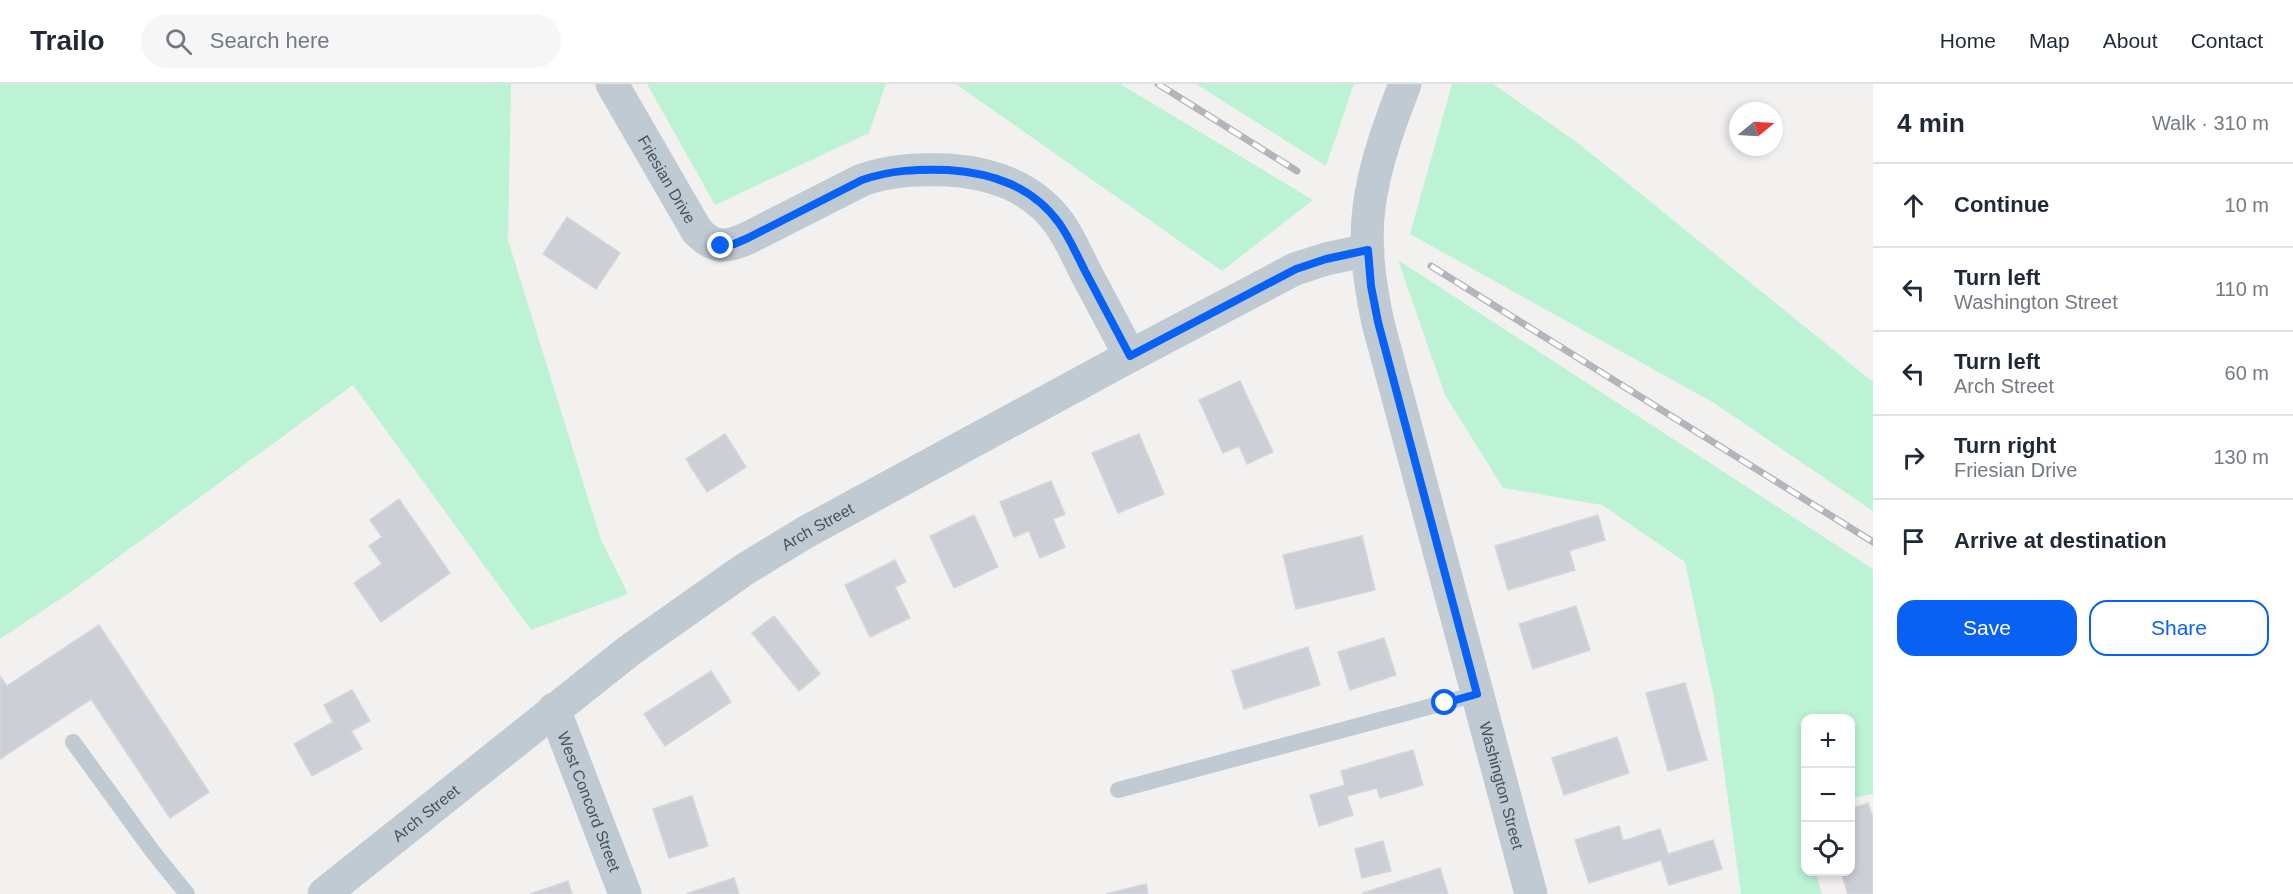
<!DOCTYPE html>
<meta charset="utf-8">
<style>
body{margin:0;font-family:Arial,sans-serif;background:#f6f6f7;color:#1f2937}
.controls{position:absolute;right:18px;bottom:18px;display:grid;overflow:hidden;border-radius:12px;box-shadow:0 3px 9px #0003}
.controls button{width:54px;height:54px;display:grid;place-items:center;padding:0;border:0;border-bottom:2px solid #e0e1e3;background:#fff;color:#1f2937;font:30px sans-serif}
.compass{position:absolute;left:1729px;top:18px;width:54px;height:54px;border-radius:50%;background:#fff;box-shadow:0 3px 9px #0003;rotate:72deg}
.stop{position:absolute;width:18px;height:18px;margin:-14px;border:4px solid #0961f4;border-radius:50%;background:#fff}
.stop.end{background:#0961f4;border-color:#fff;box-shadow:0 2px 6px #0008}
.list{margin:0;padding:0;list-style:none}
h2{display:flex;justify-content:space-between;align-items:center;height:78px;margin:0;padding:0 24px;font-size:26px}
h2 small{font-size:20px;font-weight:400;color:#747a83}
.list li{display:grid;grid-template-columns:39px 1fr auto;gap:18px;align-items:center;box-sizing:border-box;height:84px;padding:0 24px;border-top:2px solid #e0e1e3}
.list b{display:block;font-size:22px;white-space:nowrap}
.list p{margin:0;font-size:20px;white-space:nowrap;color:#747a83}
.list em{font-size:20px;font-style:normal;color:#747a83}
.actions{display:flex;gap:12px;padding:18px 24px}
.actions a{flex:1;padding:14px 0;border:2px solid #0961f4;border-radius:18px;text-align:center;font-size:21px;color:#0961f4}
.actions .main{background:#0961f4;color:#fff}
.icon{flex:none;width:33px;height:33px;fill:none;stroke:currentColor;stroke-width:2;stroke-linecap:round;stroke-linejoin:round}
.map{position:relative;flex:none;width:1873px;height:810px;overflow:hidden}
header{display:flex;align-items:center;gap:36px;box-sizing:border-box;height:84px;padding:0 30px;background:#fff;border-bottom:2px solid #e0e1e3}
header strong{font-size:28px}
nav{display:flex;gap:33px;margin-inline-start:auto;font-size:21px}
.search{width:420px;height:54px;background:#f6f6f7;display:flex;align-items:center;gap:15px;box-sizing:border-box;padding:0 21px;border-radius:33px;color:#747a83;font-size:22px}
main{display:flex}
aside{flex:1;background:#fff}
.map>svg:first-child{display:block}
.green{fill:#bcf3d5}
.building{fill:#cccfd6;stroke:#d4d6dc;stroke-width:1.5}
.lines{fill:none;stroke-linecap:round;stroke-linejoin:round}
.service{stroke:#c0cad3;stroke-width:16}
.minor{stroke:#c0cad3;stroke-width:33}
.tertiary{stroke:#c0cad3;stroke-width:33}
.rail-casing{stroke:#b2b5bb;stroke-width:7}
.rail{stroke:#fff;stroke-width:4.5;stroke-dasharray:14;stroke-linecap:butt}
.route{stroke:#0961f4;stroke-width:8}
.labels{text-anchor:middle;stroke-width:6;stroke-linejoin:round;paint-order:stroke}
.street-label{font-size:16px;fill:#465260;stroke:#fff}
</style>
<header>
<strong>Trailo</strong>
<div class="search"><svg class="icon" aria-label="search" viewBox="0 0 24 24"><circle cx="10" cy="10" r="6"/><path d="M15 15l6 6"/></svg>Search here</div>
<nav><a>Home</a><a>Map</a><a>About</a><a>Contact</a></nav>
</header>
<main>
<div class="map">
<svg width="1873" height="810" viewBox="0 0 1873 810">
<rect width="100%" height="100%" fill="#f3f0f0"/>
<g class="green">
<path d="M0,0H511L508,156L601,456L628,510L531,546L353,301L72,507L0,555Z"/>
<path d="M647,0H886L869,49L715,121Z"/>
<path d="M956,0H1120L1313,116L1222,187Z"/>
<path d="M1196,0H1354L1326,82Z"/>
<path d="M1452,0H1493L1578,59L1873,298V427L1714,319L1410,150Z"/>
<path d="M1398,176L1873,485V710L1851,714L1850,634H1806V726L1801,729L1805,746L1806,788H1816L1822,810H1741L1714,614L1685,478L1602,421L1503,404L1445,311Z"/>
</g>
<g class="building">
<path d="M567,133L620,169L596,205L543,170Z"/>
<path d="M1240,297L1273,368L1247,380L1239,362L1223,369L1199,316Z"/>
<path d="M725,350L746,383L707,408L686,375Z"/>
<path d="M1139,350L1164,410L1118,429L1092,369Z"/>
<path d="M1051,397L1065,430L1053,435L1065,463L1040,474L1029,447L1014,453L1000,418Z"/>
<path d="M399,415L450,489L381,538L354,499L382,480L369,462L382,453L370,436Z"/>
<path d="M974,431L998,483L954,504L930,452Z"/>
<path d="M1598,431L1605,456L1569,467L1575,486L1508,506L1495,462Z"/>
<path d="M1362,452L1375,506L1296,525L1283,471Z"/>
<path d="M895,476L906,498L895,503L910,534L870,553L845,501Z"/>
<path d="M1576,522L1590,566L1533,585L1519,540Z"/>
<path d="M774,532L820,590L799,607L752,549Z"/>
<path d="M99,541L209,708L170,734L91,615L0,675V592L7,602Z"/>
<path d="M1384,554L1396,591L1350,606L1338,568Z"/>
<path d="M1308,563L1320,601L1244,625L1232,587Z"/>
<path d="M711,587L731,618L665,662L644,630Z"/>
<path d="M1685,599L1707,676L1668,687L1646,609Z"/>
<path d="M352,606L370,637L351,647L362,665L312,692L294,660L333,638L324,621Z"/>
<path d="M1617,653L1629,689L1564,711L1552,674Z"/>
<path d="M1413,666L1423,701L1380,714L1377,704L1347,712L1353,731L1319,742L1310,711L1345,701L1341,687Z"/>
<path d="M692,712L708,762L669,774L653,725Z"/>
<path d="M1868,719L1873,734V810H1848L1841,788H1850V725Z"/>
<path d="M1619,742L1623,757L1660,745L1668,770L1713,756L1722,785L1669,801L1661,776L1589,799L1575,756Z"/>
<path d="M1383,757L1391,787L1362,794L1355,765Z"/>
<path d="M1440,784L1448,810H1363V809Z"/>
<path d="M734,794L739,810H686Z"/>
<path d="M568,797L572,810H530Z"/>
<path d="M1146,800L1148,810H1106Z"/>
</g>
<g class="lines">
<g class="service">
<path d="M73,658L153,768L187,810"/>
<path d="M1118,706L1477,610"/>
</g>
<g class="minor">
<path id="s1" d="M612,0L697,147C714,165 726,164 748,154L862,96C891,86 917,85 948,86C992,89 1032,102 1059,139C1069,153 1077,171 1085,187C1100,215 1115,244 1130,272"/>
<path id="s2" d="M554,625L625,810"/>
</g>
<g class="tertiary">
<path id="s3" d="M1405,0C1390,39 1374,82 1369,124C1364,162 1370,201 1378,239L1531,810"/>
<path id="s4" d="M324,810L630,566L745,485L806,448L1130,272L1295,185L1326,175L1368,166"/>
</g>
<defs>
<g id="rail">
<path d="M1158,0L1297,87"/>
<path d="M1431,182L1873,458"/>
</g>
</defs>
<use href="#rail" class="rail-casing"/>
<use href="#rail" class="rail"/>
</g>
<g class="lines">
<path class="route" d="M721,162L734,160L748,154L862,96C891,86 918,85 948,86C992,89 1032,102 1059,139C1069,153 1077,171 1085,187C1100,215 1115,244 1130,272L1296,185L1326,175L1368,166L1371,202L1378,238L1477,610L1445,619"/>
</g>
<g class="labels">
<g class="street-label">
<text dy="6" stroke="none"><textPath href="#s1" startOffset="110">Friesian Drive</textPath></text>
<text dy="6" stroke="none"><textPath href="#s4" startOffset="616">Arch Street</textPath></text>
<text dy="6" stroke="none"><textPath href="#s3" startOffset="724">Washington Street</textPath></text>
<text dy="6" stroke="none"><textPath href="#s2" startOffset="99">West Concord Street</textPath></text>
<text dy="6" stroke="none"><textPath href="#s4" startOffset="130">Arch Street</textPath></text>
</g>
</g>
</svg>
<div class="controls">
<button>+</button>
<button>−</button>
<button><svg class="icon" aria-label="locate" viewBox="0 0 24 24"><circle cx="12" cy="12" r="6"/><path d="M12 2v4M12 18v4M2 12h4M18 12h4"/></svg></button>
</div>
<svg class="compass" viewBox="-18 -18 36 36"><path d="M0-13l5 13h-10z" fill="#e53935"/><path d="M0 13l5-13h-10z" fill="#747a83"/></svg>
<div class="stop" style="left:1445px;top:619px"></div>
<div class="stop end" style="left:721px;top:162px"></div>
</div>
<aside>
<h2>4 min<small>Walk · 310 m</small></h2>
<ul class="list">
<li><svg class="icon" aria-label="ahead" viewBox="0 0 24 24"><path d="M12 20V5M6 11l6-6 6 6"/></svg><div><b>Continue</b></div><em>10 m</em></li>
<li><svg class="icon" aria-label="left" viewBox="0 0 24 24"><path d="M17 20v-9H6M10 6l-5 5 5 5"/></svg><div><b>Turn left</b><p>Washington Street</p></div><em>110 m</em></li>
<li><svg class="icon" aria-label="left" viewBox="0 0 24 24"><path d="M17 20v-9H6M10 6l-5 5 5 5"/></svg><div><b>Turn left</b><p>Arch Street</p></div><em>60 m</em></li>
<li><svg class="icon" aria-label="right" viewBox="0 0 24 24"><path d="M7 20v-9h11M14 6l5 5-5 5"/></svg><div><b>Turn right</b><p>Friesian Drive</p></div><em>130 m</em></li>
<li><svg class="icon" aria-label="arrive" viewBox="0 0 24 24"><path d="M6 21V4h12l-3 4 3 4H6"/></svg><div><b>Arrive at destination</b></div></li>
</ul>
<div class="actions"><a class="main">Save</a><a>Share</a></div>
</aside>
</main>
